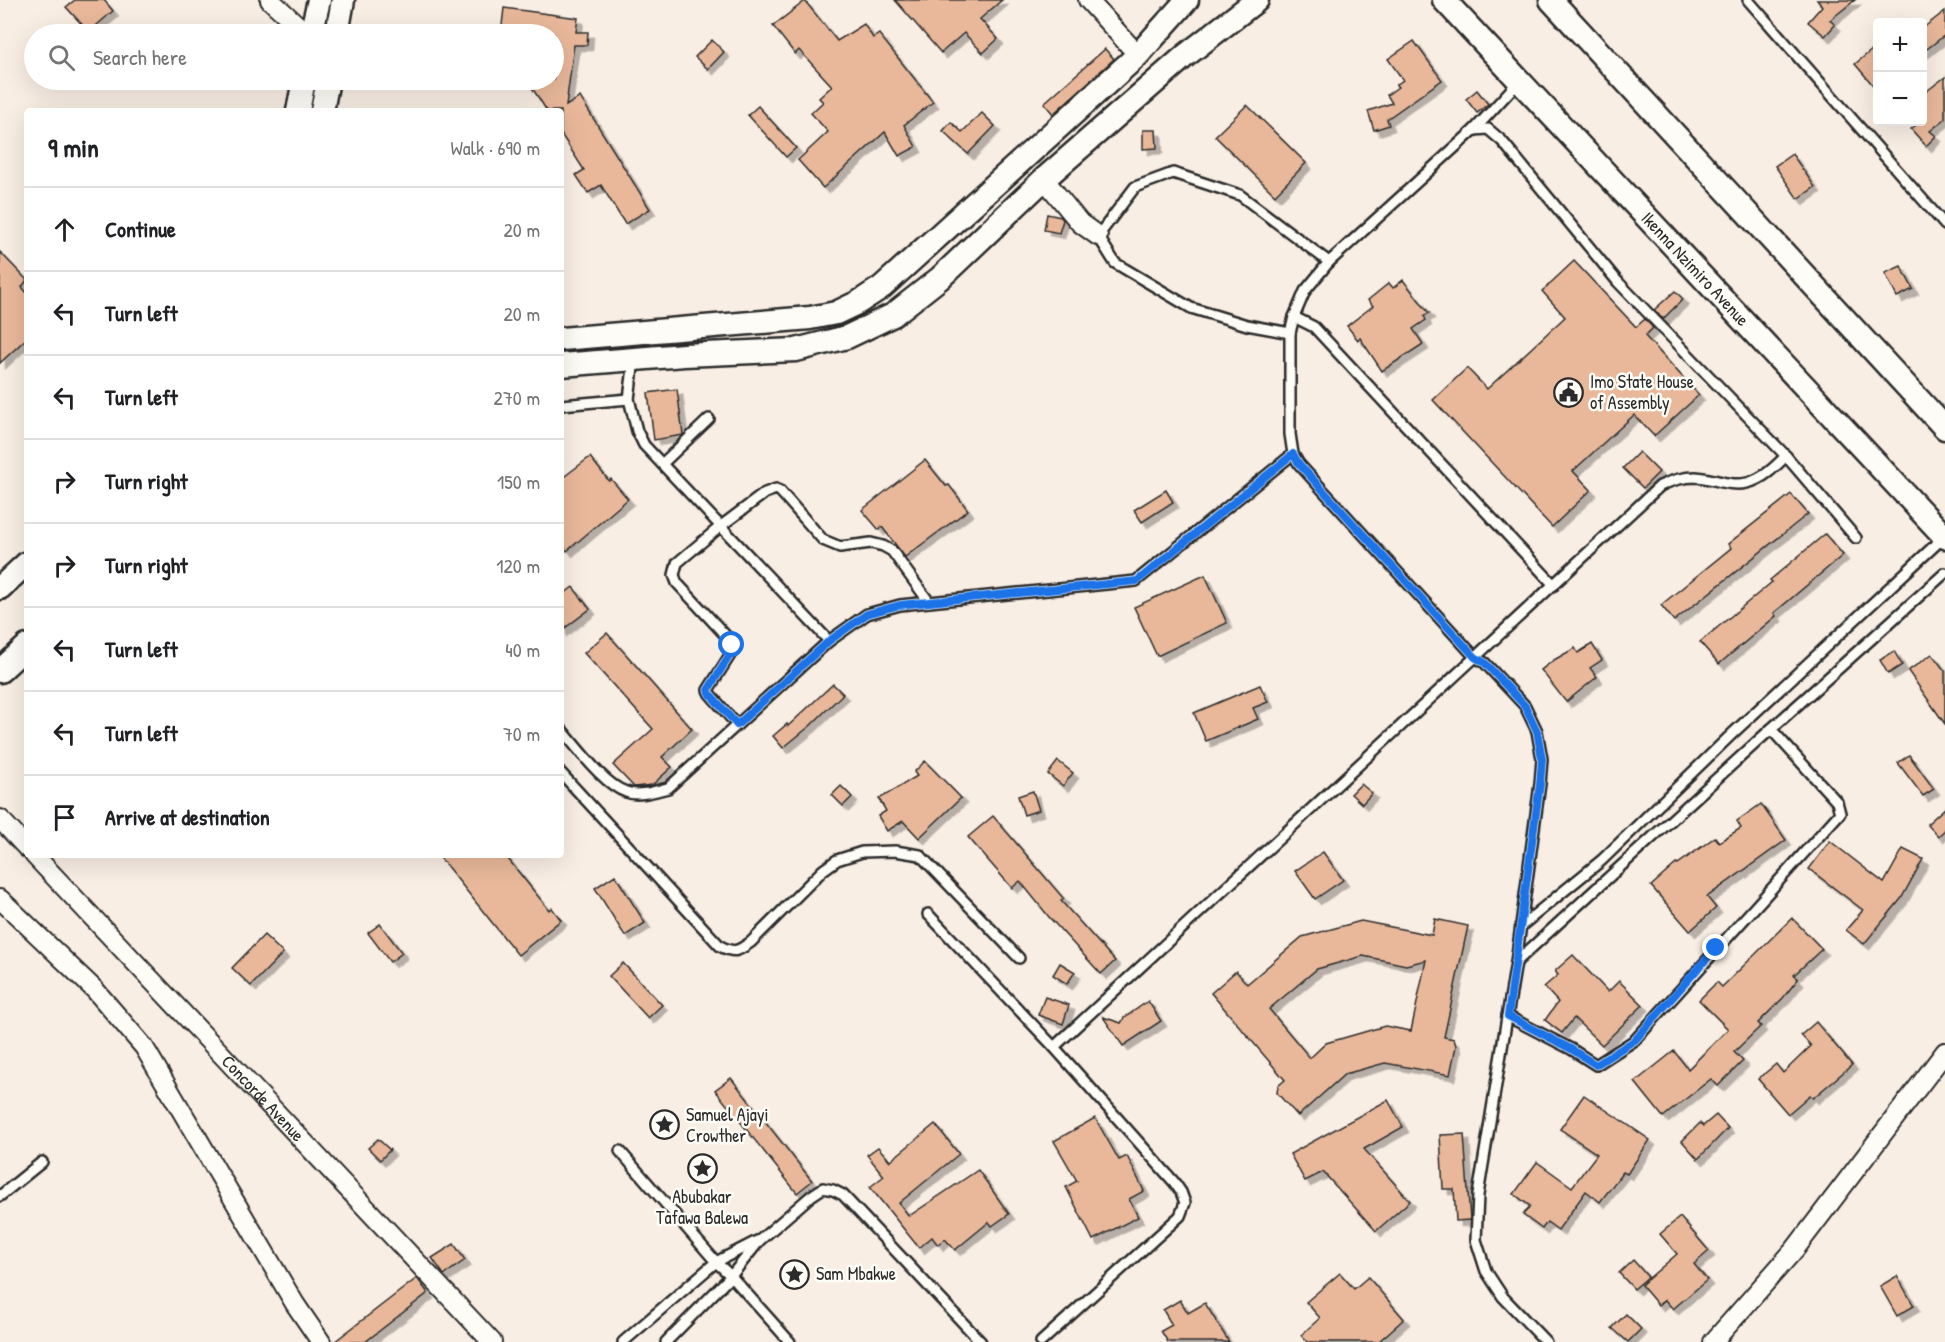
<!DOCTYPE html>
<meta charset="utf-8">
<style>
body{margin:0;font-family:"Patrick Hand",sans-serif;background:#f6f6f6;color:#202124}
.controls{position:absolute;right:18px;top:18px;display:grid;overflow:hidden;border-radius:6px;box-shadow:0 6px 24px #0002}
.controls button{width:54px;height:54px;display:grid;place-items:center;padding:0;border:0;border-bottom:2px solid #e0e0e0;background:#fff;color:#202124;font:30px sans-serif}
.stop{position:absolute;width:18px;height:18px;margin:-14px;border:4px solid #1a73e8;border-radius:50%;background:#fff}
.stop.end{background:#1a73e8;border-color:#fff;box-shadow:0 2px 6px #0008}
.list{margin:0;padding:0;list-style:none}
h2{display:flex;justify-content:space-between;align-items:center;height:78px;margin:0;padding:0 24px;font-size:26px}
h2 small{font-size:20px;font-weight:400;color:#757577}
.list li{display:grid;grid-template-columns:39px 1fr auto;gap:18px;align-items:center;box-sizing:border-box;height:84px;padding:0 24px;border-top:2px solid #e0e0e0}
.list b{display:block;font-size:22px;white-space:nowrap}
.list em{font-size:20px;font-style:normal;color:#757577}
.icon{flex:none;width:33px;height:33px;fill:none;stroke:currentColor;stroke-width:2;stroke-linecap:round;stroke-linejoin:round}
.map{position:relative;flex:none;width:1945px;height:1342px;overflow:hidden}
.search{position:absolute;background:#fff;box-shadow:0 6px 24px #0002;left:24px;top:24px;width:540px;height:66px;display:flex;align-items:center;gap:15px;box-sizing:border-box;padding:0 21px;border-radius:33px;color:#757577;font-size:22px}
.panel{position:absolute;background:#fff;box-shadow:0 6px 24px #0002;left:24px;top:108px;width:540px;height:750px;border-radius:6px}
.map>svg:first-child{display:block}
.building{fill:#e9b89a;stroke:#2b2b2b;stroke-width:1.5;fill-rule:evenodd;filter:url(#shadow)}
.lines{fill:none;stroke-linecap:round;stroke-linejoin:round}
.service-casing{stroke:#2b2b2b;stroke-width:14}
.minor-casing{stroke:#2b2b2b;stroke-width:22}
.tertiary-casing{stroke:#2b2b2b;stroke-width:27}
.service{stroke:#fdfcf7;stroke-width:9}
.minor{stroke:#fdfcf7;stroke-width:18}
.tertiary{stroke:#fdfcf7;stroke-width:22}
.route{stroke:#1a73e8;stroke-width:8}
.labels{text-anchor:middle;stroke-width:5;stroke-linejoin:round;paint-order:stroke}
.street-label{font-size:18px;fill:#2b2b2b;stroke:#fdfcf7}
.poi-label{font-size:18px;fill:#2b2b2b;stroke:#fdfcf7;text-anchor:start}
</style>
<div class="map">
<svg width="1945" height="1342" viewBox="0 0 1945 1342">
<defs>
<filter id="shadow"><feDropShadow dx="5.5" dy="5.5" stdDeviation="0" flood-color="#0004"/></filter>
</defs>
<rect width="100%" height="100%" fill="#f9eee4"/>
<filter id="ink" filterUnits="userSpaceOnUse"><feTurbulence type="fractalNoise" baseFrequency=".0167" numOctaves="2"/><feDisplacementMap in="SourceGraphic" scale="12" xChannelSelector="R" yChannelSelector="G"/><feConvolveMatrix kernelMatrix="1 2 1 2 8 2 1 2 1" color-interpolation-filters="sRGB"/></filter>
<g filter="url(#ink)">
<g class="building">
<path d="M75,0H104L113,11L89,32L66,7Z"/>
<path d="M895,0H1002L980,19L998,39L983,53L964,33L941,53Z"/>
<path d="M1817,0H1855L1830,20L1835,25L1825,36L1808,22L1822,6Z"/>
<path d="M805,1L837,41L864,24L873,38L879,34L933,102L904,125L916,147L899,156L885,132L823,188L798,160L828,132L811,113L823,102L819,98L832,86L799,50L795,54L773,26Z"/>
<path d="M504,8L578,18L576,32H588L587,45H574L566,106L580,97L650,209L625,224L601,185L588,193L576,175L584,170L561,134V111H547L527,80H554V34H501Z"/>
<path d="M1945,11V35L1923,52V28Z"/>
<path d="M712,40L724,52L708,69L695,57Z"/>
<path d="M1414,41L1442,80L1387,119L1389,125L1374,130L1368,111L1392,103L1387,95L1398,87L1396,85L1403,80L1388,59Z"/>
<path d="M1878,45V91L1855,64Z"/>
<path d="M1105,49L1114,59L1053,114L1044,103Z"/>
<path d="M1945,77V119L1930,131L1936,136L1926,146L1911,129L1920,122H1923V94Z"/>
<path d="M1477,90L1488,104L1477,113L1466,99Z"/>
<path d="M1247,105L1306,163L1275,195L1215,136Z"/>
<path d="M758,106L796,148L786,157L748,115Z"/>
<path d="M982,113L995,126L968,154L943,131L951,122L962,132Z"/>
<path d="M1143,130H1156L1157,148L1143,149Z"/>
<path d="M1792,154L1815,187L1798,199L1775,166Z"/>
<path d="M1047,214L1061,217L1063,220L1059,233L1044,230Z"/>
<path d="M0,252L27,280L22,287L27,293V338L0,363Z"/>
<path d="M1574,261L1636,327L1645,319L1653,328L1645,336L1699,395L1654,436L1634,415L1573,471L1591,490L1552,527L1433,400L1467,368L1487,389L1565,317L1542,291Z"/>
<path d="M1901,266L1913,289L1897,297L1885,273Z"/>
<path d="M1403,280L1429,313L1424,316L1426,320L1413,329L1423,344L1382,371L1360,338L1358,340L1347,326L1373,306L1368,300L1389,283L1393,288Z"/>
<path d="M1675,291L1683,299L1663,319L1654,310Z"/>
<path d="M677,389L683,435L654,440L648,393Z"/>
<path d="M1639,452L1659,472L1643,488L1623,468Z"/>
<path d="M590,457L609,481L611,479L628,499L567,551L561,543V479Z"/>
<path d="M925,460L946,486L949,485L968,510L905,557L882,527L879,530L862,510Z"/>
<path d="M1166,490L1173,502L1142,522L1134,510Z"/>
<path d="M1791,494L1808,514L1674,621L1661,605L1731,548L1728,544Z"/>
<path d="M1825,534L1843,555L1774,613L1776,616L1719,664L1700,642L1772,582L1770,580Z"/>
<path d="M1205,575L1227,623L1157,656L1134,607Z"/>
<path d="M573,587L590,609L561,631V596Z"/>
<path d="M607,633L692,729L662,757L672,767L652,785L634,787L613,765L653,729L584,653Z"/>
<path d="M1592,644L1602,660L1590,668L1597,677L1566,702L1541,670L1554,660L1575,648L1578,653Z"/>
<path d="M1894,651L1902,665L1888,674L1880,660Z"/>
<path d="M1932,654L1945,671V724L1908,671Z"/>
<path d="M833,684L843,694L810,726L783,748L773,736L787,724L788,726Z"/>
<path d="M1260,685L1268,702L1253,708L1258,719L1206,741L1194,713Z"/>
<path d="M1909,755L1934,789L1923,796L1898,763Z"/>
<path d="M925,761L961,798L919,838L903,821L887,831L878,816L886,811L879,799L917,776L914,772Z"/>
<path d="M1058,761L1073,773L1063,786L1048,774Z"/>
<path d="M1361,784L1372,793L1362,804L1351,794Z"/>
<path d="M841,786L852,797L843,806L832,795Z"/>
<path d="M1033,791L1039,810L1024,815L1018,796Z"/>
<path d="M1761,804L1786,840L1707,897L1716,908L1690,931L1651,886L1677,863L1678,864L1715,837L1719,842L1741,828L1737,821Z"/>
<path d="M1945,808V830L1938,836L1927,824Z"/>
<path d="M993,816L1064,899L1061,901L1115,961L1101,974L1049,917L1020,881L1012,888L968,837Z"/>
<path d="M1830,841L1884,883L1903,849L1923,859L1901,899L1864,944L1846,930L1863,910L1809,869Z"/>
<path d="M1323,852L1343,880L1315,899L1295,871Z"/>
<path d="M438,855H505L549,910L552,908L561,920L518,955Z"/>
<path d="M615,875L645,923L625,936L595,888Z"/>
<path d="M1792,918L1822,949L1794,975L1798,979L1783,998L1758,1023L1761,1026L1734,1052L1743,1061L1718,1086L1711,1079L1663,1117L1635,1082L1674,1051L1688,1069L1728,1029L1699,1000L1717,982L1722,987Z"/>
<path d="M1435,919L1468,926L1444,1037L1454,1039L1456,1046L1450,1075L1385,1063L1345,1074L1298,1116L1277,1093L1278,1086L1285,1080L1211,993L1236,971L1247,984L1302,937L1361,921L1432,935ZM1363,956L1406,965L1426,960L1411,1031L1385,1026L1326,1043L1310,1058L1269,1009L1317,969Z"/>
<path d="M380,924L402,953L390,962L368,933Z"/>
<path d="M264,935L283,953L251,986L232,968Z"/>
<path d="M1573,955L1608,992L1619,981L1643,1005L1602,1045L1574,1018L1562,1033L1545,1020L1558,1002L1544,987L1558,975L1555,971Z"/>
<path d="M623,963L662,1005L648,1018L609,976Z"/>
<path d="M1060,963L1075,972L1067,984L1053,975Z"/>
<path d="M1045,997L1069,1005L1063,1024L1038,1015Z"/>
<path d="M1148,1001L1161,1021L1123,1046L1103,1017L1121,1023L1124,1018Z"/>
<path d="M1816,1022L1852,1065L1813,1098L1810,1095L1788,1114L1758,1079L1776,1064L1783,1073L1811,1046L1801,1035Z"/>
<path d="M731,1078L812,1181L797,1193L715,1090Z"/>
<path d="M1584,1095L1650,1140L1627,1174L1623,1172L1600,1202L1586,1191L1558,1230L1547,1222L1542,1229L1523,1215L1530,1206L1514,1194L1537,1162L1572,1187L1597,1154L1560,1129Z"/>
<path d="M1388,1100L1403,1127L1364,1149L1410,1201L1376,1231L1323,1172L1305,1181L1290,1154Z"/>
<path d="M1716,1115L1728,1128L1698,1159L1682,1141L1700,1123L1703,1126Z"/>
<path d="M1095,1118L1119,1160L1127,1156L1144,1191L1129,1199L1138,1217L1093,1240L1066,1187L1077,1181L1054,1141Z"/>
<path d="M935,1124L959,1154L899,1203L909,1216L978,1170L1009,1214L992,1226L989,1222L955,1250L945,1239L938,1245L932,1237L919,1248L870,1187L884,1176L867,1155L878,1147L890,1161Z"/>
<path d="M1464,1134L1470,1220L1456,1221L1454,1189H1443L1440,1135Z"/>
<path d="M378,1139L390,1150L380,1160L368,1148Z"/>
<path d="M1680,1217L1709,1251L1694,1264L1707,1280L1673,1309L1665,1300L1658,1305L1641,1285L1677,1254L1660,1234Z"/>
<path d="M454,1244L465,1260L444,1275L432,1258Z"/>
<path d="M1633,1260L1648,1277L1634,1289L1619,1273Z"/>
<path d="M1340,1273L1354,1289L1368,1277L1404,1319L1378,1342H1307L1301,1335L1320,1318L1306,1302Z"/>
<path d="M1897,1276L1914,1306L1897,1316L1880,1286Z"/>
<path d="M417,1278L428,1293L365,1342H334Z"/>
<path d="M1180,1300L1188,1313L1205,1303L1229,1342H1168L1161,1331L1172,1325L1163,1310Z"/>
<path d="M1626,1314L1641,1329L1628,1342L1612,1328Z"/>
</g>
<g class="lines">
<defs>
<g id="service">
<path d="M1748,0L1945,225"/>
<path d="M1519,81L1474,130L1329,262L1305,291L1294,317L1290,333V434L1293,454L1299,464L1475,657L1485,663L1525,706L1537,731L1542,759L1540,784L1516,962L1478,1195L1476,1240L1486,1271L1503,1297L1546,1342"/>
<path d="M1474,130L1488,129L1502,141L1618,282L1786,456L1856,538"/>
<path d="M1294,317L1314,327L1554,585"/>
<path d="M1290,333L1247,325L1191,308L1115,263L1098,236L1135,187L1173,173L1240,195L1329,262"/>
<path d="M634,360L629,399L637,431L644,445L829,641"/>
<path d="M561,405L629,399"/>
<path d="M662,464L709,419"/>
<path d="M737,725L710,694L708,690L732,652V645L728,638L677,583L674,575L677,563L721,526L765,493L776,489L780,491L823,540L840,547L871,543L883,546L892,551L929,602"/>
<path d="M561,729C577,747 604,785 626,792C639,797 655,791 668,788L829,641L867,614L900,605L1136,581L1293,454"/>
<path d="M561,773L720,946C735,954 738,951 751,942L823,870L837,860L862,852L895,851L920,855L1019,958"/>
<path d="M928,914L1054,1047"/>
<path d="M1521,926L1602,860L1732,734L1945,536"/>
<path d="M1516,962L1771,729L1945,573"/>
<path d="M1507,1016L1571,1049L1596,1065L1635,1040L1840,813L1837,802L1771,729"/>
<path d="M620,1151L716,1262L731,1276L790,1342"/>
<path d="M0,1196L42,1162"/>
<path d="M623,1342L716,1262L757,1241"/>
<path d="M666,1342L731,1276L760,1240L811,1196L823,1188L833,1190L843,1195L981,1342"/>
<path d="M1041,1342L1180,1216L1185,1203L1181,1192L1174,1182L1054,1047L1660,486C1672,480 1683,477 1696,477C1714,478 1729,487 1747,483C1763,479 1775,467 1786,456"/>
</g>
<g id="minor">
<path d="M270,0L307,34"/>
<path d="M1088,0L1138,55"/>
<path d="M1044,179L1080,223L1098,236"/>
<path d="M0,819L27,848"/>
<path id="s1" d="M34,855L492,1342"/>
<path d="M0,899L95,990L144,1047L295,1304L321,1342"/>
<path d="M1713,1342L1795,1249L1945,1052"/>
</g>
<g id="tertiary">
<path id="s2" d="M1444,0L1945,537"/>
<path d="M1551,0L1945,428"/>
<path d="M311,34L319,0"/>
<path d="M337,34L343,0"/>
<path d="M298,111L304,80"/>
<path d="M322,111L328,80"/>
<path d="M561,339L810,318L836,313L859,302L882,287L1138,55L1187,0"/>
<path d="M561,365L684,355L796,350L847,337L893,315L940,278L1044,179L1185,56L1257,0"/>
<path d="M0,588L27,563"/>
<path d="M0,671L27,646"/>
</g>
</defs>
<use href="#service" class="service-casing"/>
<use href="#minor" class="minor-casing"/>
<use href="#tertiary" class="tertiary-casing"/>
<use href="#service" class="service"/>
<use href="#minor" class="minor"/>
<use href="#tertiary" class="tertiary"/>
</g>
</g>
<g class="lines" filter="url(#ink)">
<path class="route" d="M732,645V652L708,690L710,694L737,725L829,641L867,614L900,605L1137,581L1293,454L1299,464L1475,657L1485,663L1525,706L1537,731L1542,759L1540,784L1508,1016L1571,1049L1596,1065L1635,1040L1716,948"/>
</g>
<defs>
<symbol id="civic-ring" viewBox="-11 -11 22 22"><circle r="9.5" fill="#fdfcf7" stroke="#2b2b2b" stroke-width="1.5"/><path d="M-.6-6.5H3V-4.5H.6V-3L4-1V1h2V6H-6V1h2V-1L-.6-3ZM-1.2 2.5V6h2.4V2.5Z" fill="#2b2b2b"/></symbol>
<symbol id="sight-ring" viewBox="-11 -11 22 22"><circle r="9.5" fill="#fdfcf7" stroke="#2b2b2b" stroke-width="1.5"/><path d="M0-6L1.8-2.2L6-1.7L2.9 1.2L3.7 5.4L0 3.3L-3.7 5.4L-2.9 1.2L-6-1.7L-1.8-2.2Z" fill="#2b2b2b"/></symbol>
</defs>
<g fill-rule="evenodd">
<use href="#civic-ring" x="1552" y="376" width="33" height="33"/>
<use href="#sight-ring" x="648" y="1108" width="33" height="33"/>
<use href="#sight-ring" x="686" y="1152" width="33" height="33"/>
<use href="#sight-ring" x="778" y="1258" width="33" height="33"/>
</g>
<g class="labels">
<g class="street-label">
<text dy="6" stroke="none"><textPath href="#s2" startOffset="368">Ikenna Nzimiro Avenue</textPath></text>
<text dy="6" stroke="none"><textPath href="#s1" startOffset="334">Concorde Avenue</textPath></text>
</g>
<g class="poi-label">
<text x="1590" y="388">Imo State House<tspan x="1590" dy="21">of Assembly</tspan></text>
<text x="686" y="1121">Samuel Ajayi<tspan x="686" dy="21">Crowther</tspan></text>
<text x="702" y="1203" text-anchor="middle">Abubakar<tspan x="702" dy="21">Tafawa Balewa</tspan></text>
<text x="816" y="1280">Sam Mbakwe</text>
</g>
</g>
</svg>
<div class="controls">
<button>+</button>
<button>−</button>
</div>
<div class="stop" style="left:732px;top:645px"></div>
<div class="stop end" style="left:1716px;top:948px"></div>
<div class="search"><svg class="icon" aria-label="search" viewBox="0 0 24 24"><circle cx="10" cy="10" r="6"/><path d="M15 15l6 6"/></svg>Search here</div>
<section class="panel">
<h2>9 min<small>Walk · 690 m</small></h2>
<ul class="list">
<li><svg class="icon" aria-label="ahead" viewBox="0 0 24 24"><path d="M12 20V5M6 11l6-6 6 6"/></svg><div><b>Continue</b></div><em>20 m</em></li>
<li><svg class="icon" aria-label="left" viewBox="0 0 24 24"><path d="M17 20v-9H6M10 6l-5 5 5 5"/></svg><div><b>Turn left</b></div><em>20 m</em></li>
<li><svg class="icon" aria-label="left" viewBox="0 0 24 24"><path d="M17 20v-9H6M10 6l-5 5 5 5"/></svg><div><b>Turn left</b></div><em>270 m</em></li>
<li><svg class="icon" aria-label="right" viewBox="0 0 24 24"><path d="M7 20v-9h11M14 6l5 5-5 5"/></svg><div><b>Turn right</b></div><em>150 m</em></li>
<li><svg class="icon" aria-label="right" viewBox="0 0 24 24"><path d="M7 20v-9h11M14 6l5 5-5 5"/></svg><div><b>Turn right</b></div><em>120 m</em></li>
<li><svg class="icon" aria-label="left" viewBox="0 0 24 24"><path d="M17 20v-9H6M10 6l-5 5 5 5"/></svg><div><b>Turn left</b></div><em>40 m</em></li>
<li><svg class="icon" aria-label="left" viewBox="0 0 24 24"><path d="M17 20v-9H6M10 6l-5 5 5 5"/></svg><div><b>Turn left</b></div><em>70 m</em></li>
<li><svg class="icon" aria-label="arrive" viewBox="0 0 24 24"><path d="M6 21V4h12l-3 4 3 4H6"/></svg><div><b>Arrive at destination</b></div></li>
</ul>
</section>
</div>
